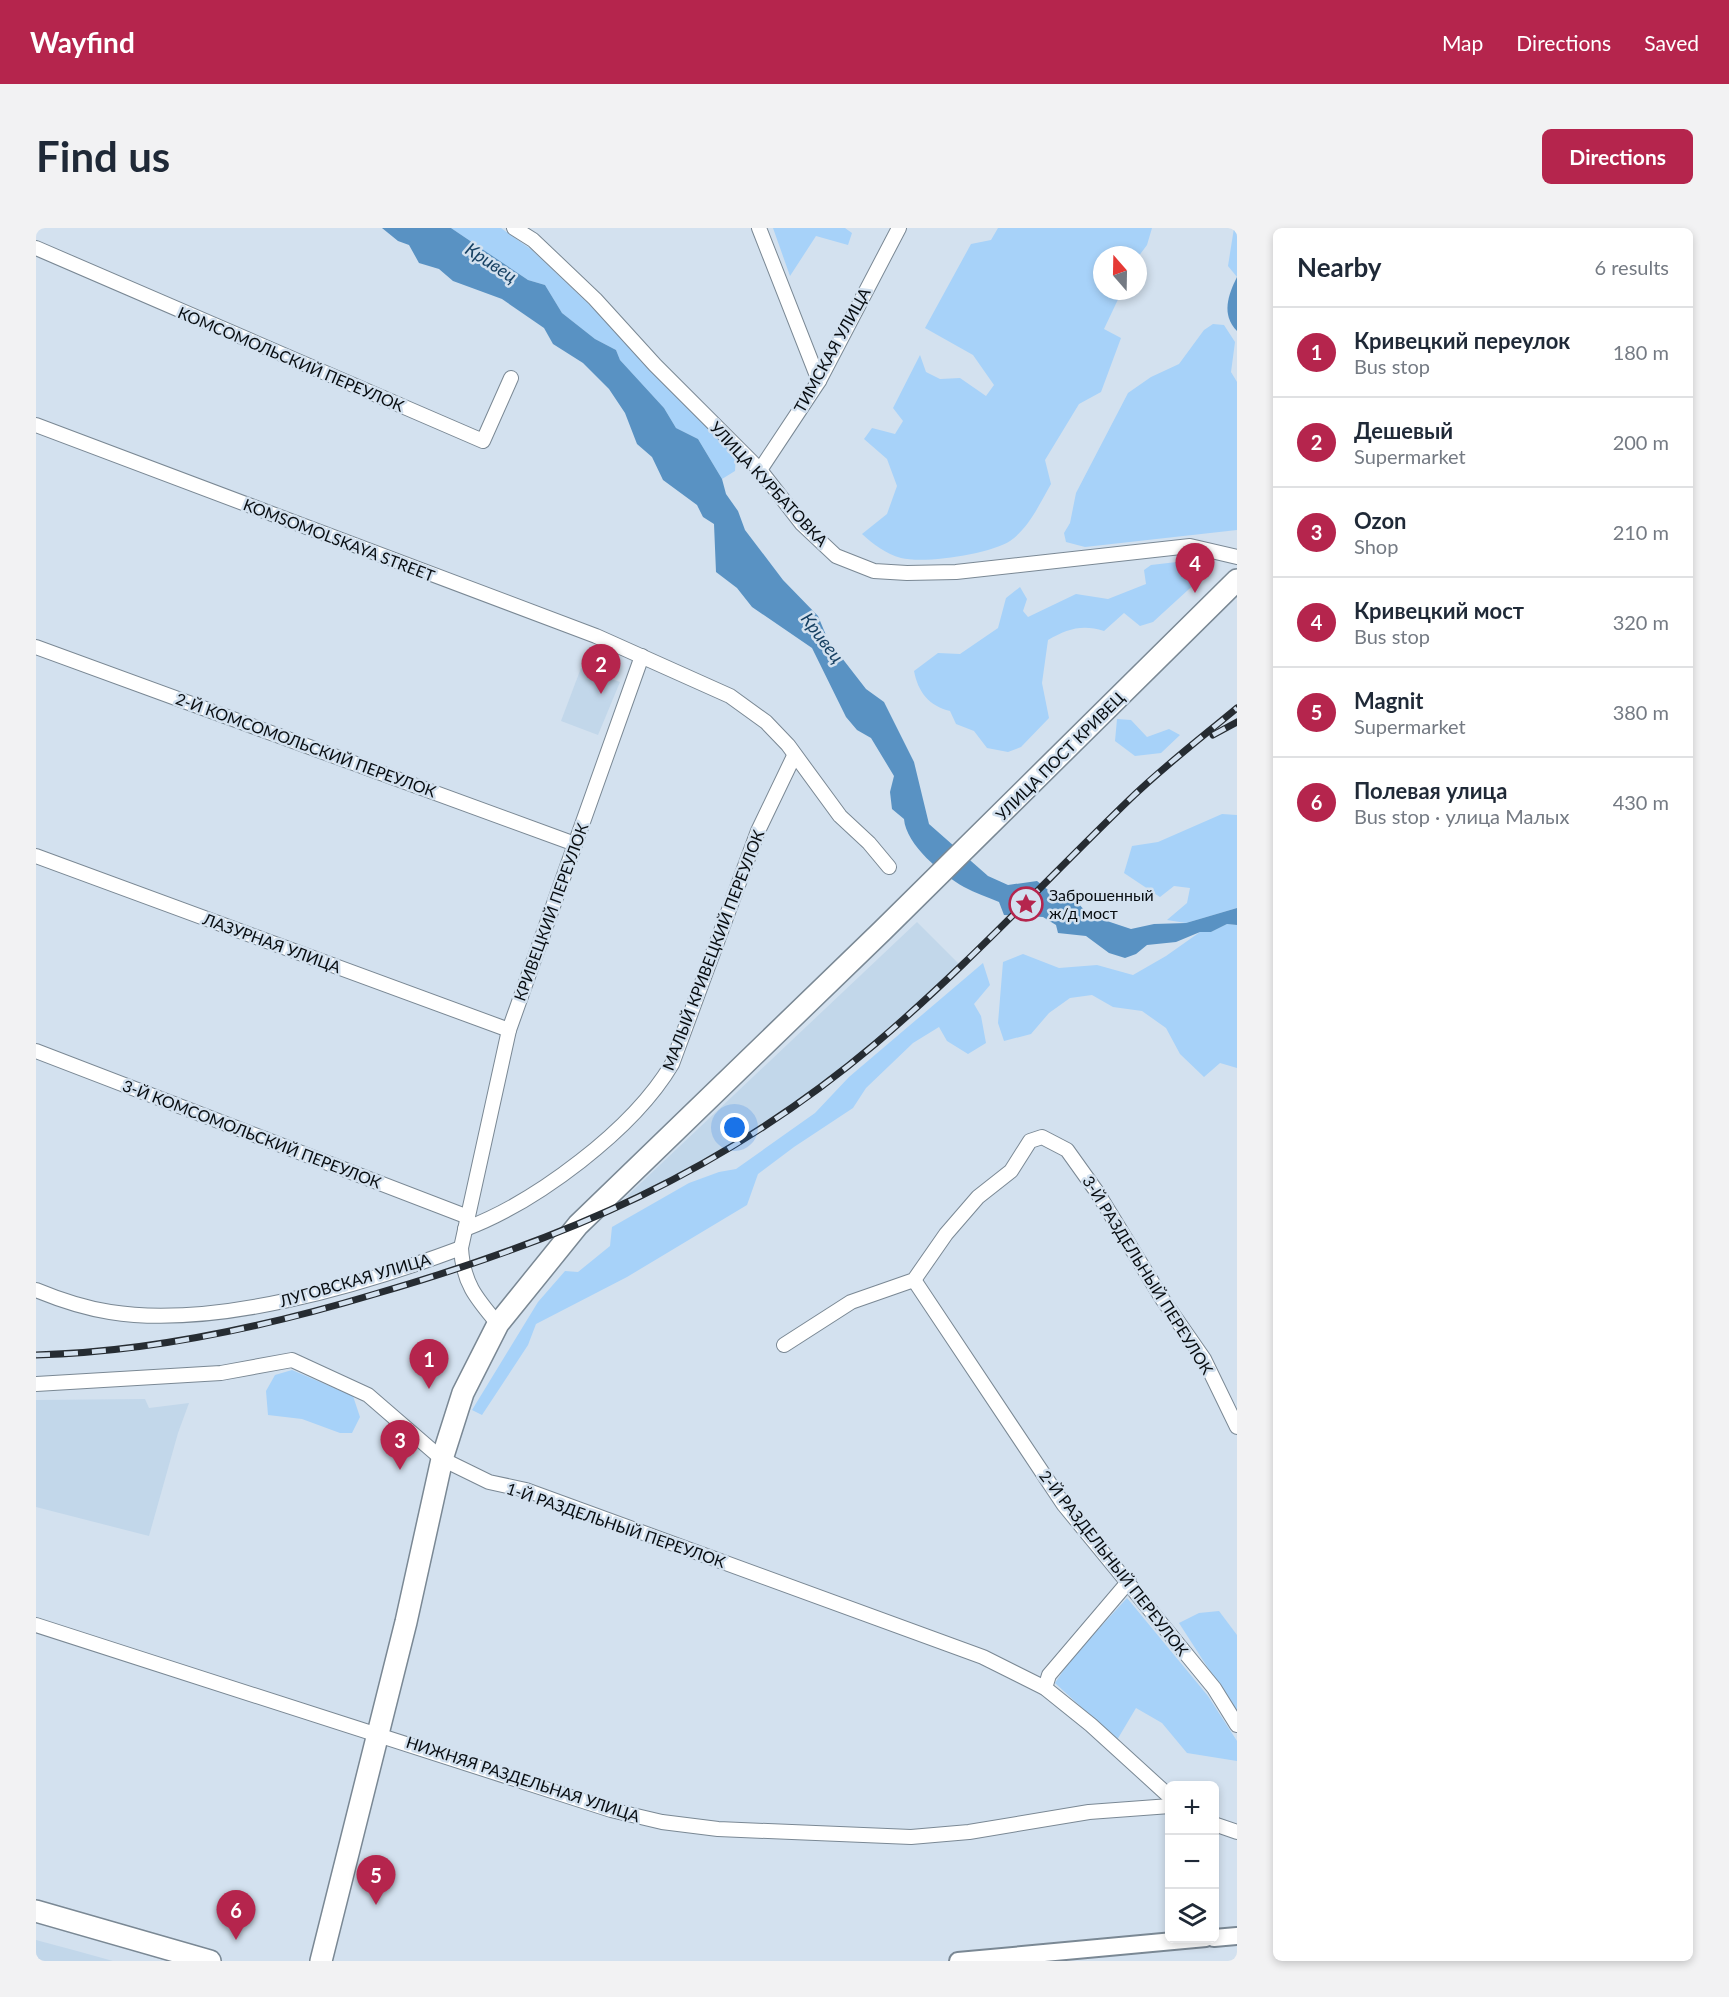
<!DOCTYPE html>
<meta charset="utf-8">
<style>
body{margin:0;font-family:Lato,sans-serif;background:#f2f2f3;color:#1f2937}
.controls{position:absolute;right:18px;bottom:18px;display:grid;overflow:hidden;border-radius:9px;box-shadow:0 3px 9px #0003}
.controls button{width:54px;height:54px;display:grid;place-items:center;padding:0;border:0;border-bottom:2px solid #e0e1e3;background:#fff;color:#1f2937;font:30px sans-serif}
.compass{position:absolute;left:1057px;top:18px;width:54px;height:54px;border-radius:50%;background:#fff;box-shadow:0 3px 9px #0003;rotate:340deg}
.you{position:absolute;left:699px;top:900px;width:21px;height:21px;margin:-15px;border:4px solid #fff;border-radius:50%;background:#1a73e8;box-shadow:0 0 0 9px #1a73e833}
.badge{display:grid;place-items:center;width:39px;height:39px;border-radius:50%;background:#b5254d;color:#fff;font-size:20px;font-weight:700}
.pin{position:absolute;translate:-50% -50px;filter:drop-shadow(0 2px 3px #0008)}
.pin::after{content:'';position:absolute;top:32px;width:21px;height:18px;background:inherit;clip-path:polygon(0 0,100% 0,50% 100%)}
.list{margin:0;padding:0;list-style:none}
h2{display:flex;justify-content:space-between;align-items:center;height:78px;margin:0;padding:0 24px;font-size:26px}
h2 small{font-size:20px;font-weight:400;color:#747a83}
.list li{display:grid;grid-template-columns:39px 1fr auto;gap:18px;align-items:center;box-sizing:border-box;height:90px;padding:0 24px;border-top:2px solid #e0e1e3}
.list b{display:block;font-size:22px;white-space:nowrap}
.list p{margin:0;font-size:20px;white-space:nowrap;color:#747a83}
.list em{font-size:20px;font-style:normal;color:#747a83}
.icon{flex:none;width:33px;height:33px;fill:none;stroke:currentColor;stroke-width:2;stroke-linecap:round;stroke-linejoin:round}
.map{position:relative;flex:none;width:1201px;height:1733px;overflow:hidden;border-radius:9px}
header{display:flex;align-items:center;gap:36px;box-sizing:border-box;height:84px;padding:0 30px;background:#b5254d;color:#fff}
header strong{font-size:28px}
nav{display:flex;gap:33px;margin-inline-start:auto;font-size:21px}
.intro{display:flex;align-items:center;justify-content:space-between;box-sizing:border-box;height:144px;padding:0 36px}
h1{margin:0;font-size:42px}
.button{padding:15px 27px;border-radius:9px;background:#b5254d;color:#fff;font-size:21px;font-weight:700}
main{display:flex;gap:36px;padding:0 36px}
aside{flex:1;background:#fff;border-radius:9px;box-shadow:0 3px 9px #0003}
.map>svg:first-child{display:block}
.built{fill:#c2d7ea}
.green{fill:#a7d2f9}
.water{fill:#5992c3}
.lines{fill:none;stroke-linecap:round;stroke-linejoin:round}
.minor-casing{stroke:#7a8894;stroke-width:16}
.tertiary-casing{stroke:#7a8894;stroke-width:20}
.primary-casing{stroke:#7a8894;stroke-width:24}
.minor{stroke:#fff;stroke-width:14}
.tertiary{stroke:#fff;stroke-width:16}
.primary{stroke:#fff;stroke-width:21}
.rail-casing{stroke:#262c32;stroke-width:7}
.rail{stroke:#d3e1ef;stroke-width:4.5;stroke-dasharray:14;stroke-linecap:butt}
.labels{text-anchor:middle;stroke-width:5;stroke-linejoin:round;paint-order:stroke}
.street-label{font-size:16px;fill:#080d11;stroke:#d3e1ef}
.poi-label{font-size:16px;fill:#080d11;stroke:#d3e1ef;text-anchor:start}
.water-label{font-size:18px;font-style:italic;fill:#174163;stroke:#d3e1ef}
</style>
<header>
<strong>Wayfind</strong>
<nav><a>Map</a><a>Directions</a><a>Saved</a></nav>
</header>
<div class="intro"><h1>Find us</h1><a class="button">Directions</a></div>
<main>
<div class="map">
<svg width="1201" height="1733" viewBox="0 0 1201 1733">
<rect width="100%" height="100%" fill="#d3e1ef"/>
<g class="built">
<path d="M545,440L584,454L562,507L525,493Z"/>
<path d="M881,694L926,739L901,764L825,830L753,883L688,924L607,968L590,969Z"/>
<path d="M109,1171L113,1180L153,1175L142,1205L113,1308L0,1279V1172Z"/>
<path d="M0,1712L41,1723L77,1733H0Z"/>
</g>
<g class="green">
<path d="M415,0H465L496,22L557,80L700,228L699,243L686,251L662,211L640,200L628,180L584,132L580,122L559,111L526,85L509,57L492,52Z"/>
<path d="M737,0H809L816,5L812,17L780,8L754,48Z"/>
<path d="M962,0H1116L1111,17L1102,29V27H1066V63H1086L1068,101L1085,110L1065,164L1043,176L1009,232L1015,256C1004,275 993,300 974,313C954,326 889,336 865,330C850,326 837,316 826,306L851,286L861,258L851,231L828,211L836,200L859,206L867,193L857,180L884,127L890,144L904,151L924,150L950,168L958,157L937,127L889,100L935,16L955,12Z"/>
<path d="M1198,0H1201V49L1192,38Z"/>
<path d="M1177,96L1188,97L1199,114L1195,144L1201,154V302L1049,319L1030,314L1028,305L1034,295L1040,265L1092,165L1115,149L1143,136L1168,102Z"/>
<path d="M1158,332L1165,344L1164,351L1117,394L1104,398L1088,385L1068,403C1046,396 1031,401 1012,412L1006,455L1013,490L985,519L972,524L951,520L938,503L920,496L914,483C893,478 882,464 878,443L902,425L924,426L962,400L970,370L984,359L991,371L987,383L992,389L1040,366L1072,371L1110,356L1108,342L1115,337Z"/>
<path d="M1081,491L1095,492L1111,509L1133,501L1144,507L1125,525L1099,528L1079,513Z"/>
<path d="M1186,586L1201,587V680L1150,695L1131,692L1151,675L1154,660L1138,658L1124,669L1088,645L1096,618L1122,614Z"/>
<path d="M1191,696L1201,697V840L1184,835L1168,849L1144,826L1130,800L1106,783L1077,779L1056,767L1034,770L1013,785L995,806L968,813L962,795L967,734L987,726L1023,740L1061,737L1097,747L1130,728L1164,704H1175Z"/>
<path d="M947,735L954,757L938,776L945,788L950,815L932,826L911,813L903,799L877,815L830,860L817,880L758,919L722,946L711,977L591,1049L500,1096L492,1117L446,1187L436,1182L502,1074L529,1043L542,1044L574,1018L576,999L653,955L683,944L700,941L779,885L813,849Z"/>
<path d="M256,1142L317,1168L324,1189L316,1205H304L266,1191L232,1187L230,1163L239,1147Z"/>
<path d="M1091,1370L1172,1468L1201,1513V1533L1151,1525L1126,1495L1100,1480L1081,1512L1019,1455L1035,1431Z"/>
<path d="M1183,1383L1201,1407V1485L1143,1395L1163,1385Z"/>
</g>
<g class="water">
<path d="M346,0H415L492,52L509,57L526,85L559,111L580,122L584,132L628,180L640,200L662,211L686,251L690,266L702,283L709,302L747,352L782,388L792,412L830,461L848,474L878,534L893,596L952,648L972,657L1001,653L1022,670L1038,671L1053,687L1095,701L1118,696L1150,695L1201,680V697L1191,696L1175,704H1164L1140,714L1111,717L1100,726L1089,730L1073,725L1050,708L1022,705L1020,697L1007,689L968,687L963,674C952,669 939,665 928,659C906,646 870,617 868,591L856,581L854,564L858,548L835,510L821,502L810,489L776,420L716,379L701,360L680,344L678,296L667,289L661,277L627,252L616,229L601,216L589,185L573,161L547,135L517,116L508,100L466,71L417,53L403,41L383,35L373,17L362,13Z"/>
<path d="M1201,49V103C1185,87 1192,67 1201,49Z"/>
</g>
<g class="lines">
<defs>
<g id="minor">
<path d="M478,0L497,12L559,71L619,137L724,242L766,296L800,328L838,343L871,345L920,344L1154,318L1201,329"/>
<path d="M723,0L783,153"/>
<path d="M0,20L447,213L475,150"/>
<path d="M0,197L560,408L694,468L730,494L752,517L804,588L833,615L853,639"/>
<path d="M724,242L783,153L863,0"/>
<path d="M0,419L539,616"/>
<path d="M0,628L473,802"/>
<path d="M0,823L432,989"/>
<path d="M429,1001C500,974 597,902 636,836L722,603L758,528"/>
<path d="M878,1052L1028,1277L1178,1460L1201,1497"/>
<path d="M0,1062C24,1072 48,1080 74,1084C179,1101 326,1057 425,1020"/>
<path d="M462,1096C440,1070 427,1055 425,1020L473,802L606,428"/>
<path d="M748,1117L815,1074L878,1052L910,1006L942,969L975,943L994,913L1006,909L1031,922L1061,964L1127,1072L1168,1131L1201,1199"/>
<path d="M0,1156L185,1145L256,1132L332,1167L406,1231L453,1254L490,1262L947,1429L1009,1460L1055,1497L1134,1569"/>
<path d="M0,1397L575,1582L626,1594L682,1601L875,1609L933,1604L1053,1584L1134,1578"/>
<path d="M1009,1460L1013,1447L1093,1353"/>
<path d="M1178,1596L1201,1604"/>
</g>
<g id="tertiary">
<path d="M1178,1710L1201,1708"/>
<path d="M922,1733L1170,1710"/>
</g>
<g id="primary">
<path d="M0,1683L174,1733"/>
<path d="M285,1733L370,1394L406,1231L427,1165L462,1096L542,997L846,703L1201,352"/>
</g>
</defs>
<use href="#minor" class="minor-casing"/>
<use href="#tertiary" class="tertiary-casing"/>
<use href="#primary" class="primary-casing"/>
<use href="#minor" class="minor"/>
<use href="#tertiary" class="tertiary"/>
<use href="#primary" class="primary"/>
<defs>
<g id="rail">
<path d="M1177,507L1201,494"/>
<path d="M0,1127C115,1124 229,1099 339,1066C529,1011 686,945 839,816C929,740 1009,653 1093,572C1127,539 1165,510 1201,480"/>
</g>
</defs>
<use href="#rail" class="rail-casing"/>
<use href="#rail" class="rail"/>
</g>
<defs>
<symbol id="sight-ring" viewBox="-11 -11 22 22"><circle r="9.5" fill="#d3e1ef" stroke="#b5254d" stroke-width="1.5"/><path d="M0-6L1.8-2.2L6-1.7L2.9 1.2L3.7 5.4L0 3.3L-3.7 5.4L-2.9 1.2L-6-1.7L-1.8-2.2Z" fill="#b5254d"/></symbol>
</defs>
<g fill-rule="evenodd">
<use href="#sight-ring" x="971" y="657" width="38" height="38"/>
</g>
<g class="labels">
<g class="street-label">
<text transform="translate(796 122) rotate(-61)" y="6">ТИМСКАЯ УЛИЦА</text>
<text transform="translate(255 131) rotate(23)" y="6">КОМСОМОЛЬСКИЙ ПЕРЕУЛОК</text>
<text transform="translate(733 256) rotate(47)" y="6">УЛИЦА КУРБАТОВКА</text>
<text transform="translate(303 312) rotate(21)" y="6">KOMSOMOLSKAYA STREET</text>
<text transform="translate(270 517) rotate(20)" y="6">2-Й КОМСОМОЛЬСКИЙ ПЕРЕУЛОК</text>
<text transform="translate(1024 528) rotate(-45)" y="6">УЛИЦА ПОСТ КРИВЕЦ</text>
<text transform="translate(515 684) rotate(-70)" y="6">КРИВЕЦКИЙ ПЕРЕУЛОК</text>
<text transform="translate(236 715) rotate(20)" y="6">ЛАЗУРНАЯ УЛИЦА</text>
<text transform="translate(677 722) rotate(-69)" y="6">МАЛЫЙ КРИВЕЦКИЙ ПЕРЕУЛОК</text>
<text transform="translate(216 906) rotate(21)" y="6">3-Й КОМСОМОЛЬСКИЙ ПЕРЕУЛОК</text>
<text transform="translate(1112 1047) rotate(58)" y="6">3-Й РАЗДЕЛЬНЫЙ ПЕРЕУЛОК</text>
<text transform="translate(319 1052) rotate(-16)" y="6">ЛУГОВСКАЯ УЛИЦА</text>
<text transform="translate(580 1297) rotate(19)" y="6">1-Й РАЗДЕЛЬНЫЙ ПЕРЕУЛОК</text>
<text transform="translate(1078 1335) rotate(52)" y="6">2-Й РАЗДЕЛЬНЫЙ ПЕРЕУЛОК</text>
<text transform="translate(487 1551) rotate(18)" y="6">НИЖНЯЯ РАЗДЕЛЬНАЯ УЛИЦА</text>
</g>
<g class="poi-label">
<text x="1013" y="673">Заброшенный<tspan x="1013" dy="18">ж/д мост</tspan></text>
</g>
<g class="water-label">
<text transform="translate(455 35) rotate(33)" y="6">Кривец</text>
<text transform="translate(786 410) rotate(53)" y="6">Кривец</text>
</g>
</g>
</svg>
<div class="controls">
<button>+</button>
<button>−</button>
<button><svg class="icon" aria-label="layers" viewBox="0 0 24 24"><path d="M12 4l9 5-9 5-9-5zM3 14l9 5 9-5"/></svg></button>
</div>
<svg class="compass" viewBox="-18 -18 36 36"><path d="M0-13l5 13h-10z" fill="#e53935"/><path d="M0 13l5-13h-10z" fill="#747a83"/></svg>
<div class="you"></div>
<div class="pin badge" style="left:393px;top:1161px">1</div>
<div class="pin badge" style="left:565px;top:466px">2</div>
<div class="pin badge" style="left:364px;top:1242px">3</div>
<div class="pin badge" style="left:1159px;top:365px">4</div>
<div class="pin badge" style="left:340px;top:1677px">5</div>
<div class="pin badge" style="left:200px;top:1712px">6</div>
</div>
<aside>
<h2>Nearby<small>6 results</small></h2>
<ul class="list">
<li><span class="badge">1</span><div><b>Кривецкий переулок</b><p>Bus stop</p></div><em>180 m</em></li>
<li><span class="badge">2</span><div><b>Дешевый</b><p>Supermarket</p></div><em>200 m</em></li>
<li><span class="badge">3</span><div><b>Ozon</b><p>Shop</p></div><em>210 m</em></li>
<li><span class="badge">4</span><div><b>Кривецкий мост</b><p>Bus stop</p></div><em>320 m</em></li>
<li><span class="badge">5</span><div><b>Magnit</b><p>Supermarket</p></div><em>380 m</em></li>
<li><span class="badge">6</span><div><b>Полевая улица</b><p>Bus stop · улица Малых</p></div><em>430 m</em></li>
</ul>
</aside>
</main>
